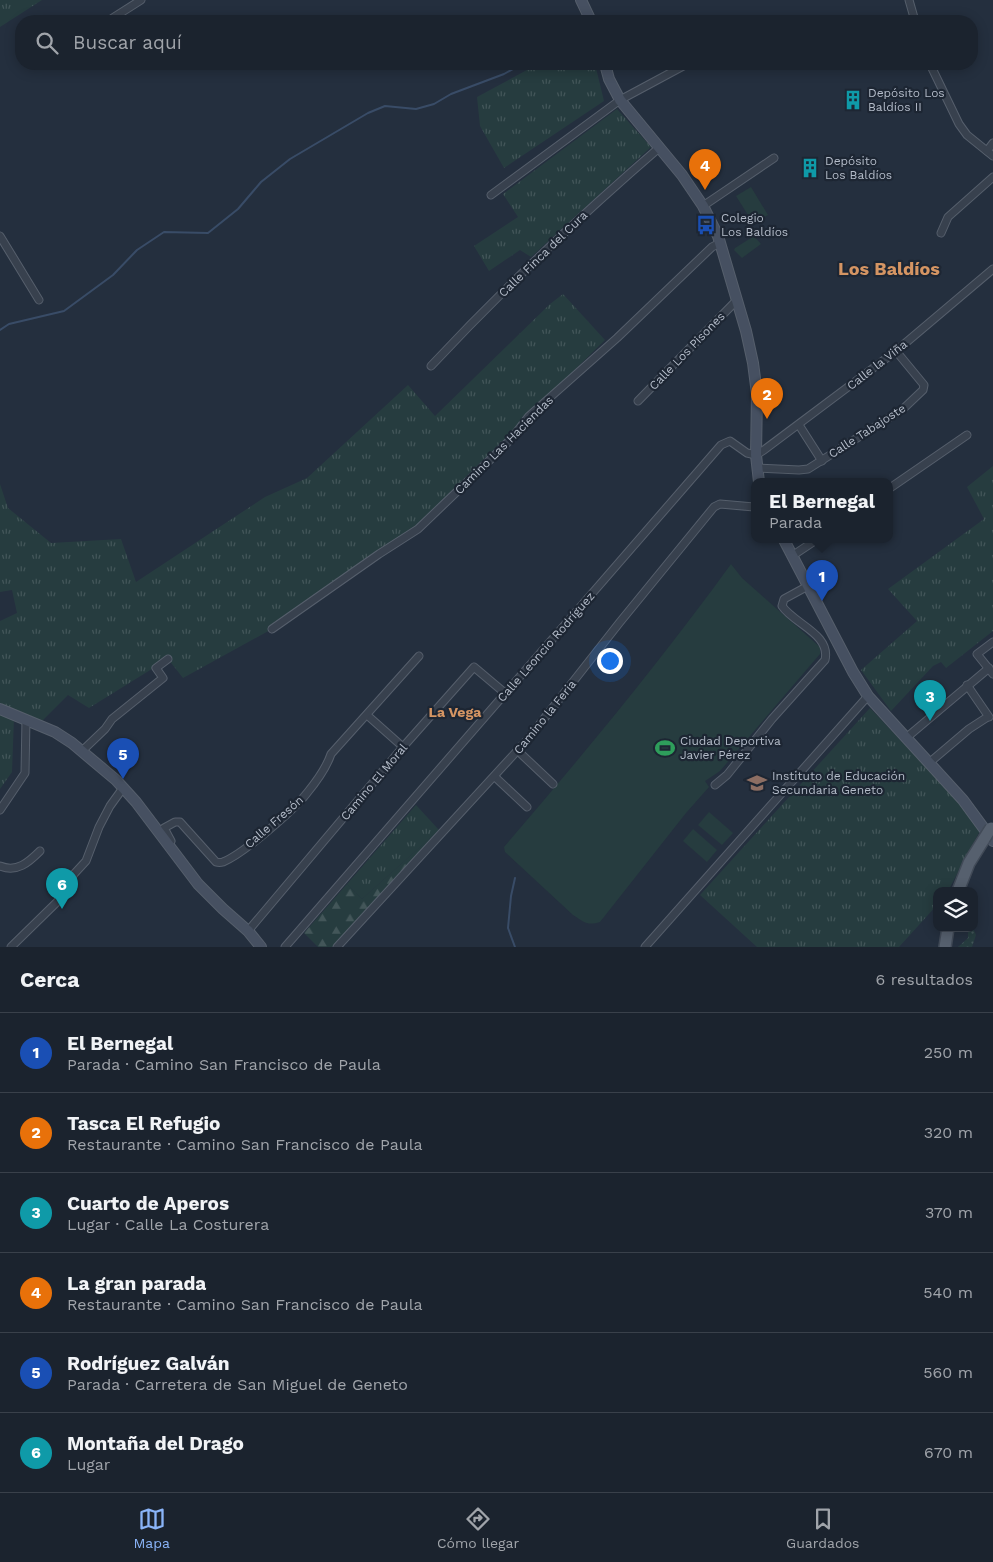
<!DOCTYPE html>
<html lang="es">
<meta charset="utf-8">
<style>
body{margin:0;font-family:"Work Sans",sans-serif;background:#242b36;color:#f1f3f6}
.controls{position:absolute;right:15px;bottom:15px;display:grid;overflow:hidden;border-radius:10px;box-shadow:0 2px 12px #0003}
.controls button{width:45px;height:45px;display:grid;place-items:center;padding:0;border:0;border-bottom:1px solid #39404a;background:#1b232e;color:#f1f3f6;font:25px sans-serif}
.you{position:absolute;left:609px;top:660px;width:18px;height:18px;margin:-12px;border:4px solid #fff;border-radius:50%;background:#1a73e8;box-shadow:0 0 0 8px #1a73e833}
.badge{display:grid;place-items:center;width:32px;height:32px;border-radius:50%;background:#8ab4f8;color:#fff;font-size:16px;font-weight:700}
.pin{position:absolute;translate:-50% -41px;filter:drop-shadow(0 1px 2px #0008)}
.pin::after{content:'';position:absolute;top:26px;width:18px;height:15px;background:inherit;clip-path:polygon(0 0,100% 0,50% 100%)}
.popup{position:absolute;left:751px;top:478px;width:142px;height:65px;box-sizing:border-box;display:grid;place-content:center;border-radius:10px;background:#1b232e;filter:drop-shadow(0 1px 4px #0005);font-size:16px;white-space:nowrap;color:#a0a4aa}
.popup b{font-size:19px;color:#f1f3f6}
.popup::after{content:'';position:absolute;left:50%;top:100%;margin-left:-10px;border:10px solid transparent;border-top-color:#1b232e}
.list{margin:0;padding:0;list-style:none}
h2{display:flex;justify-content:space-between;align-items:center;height:65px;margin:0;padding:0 20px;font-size:21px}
h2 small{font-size:16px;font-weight:400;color:#a0a4aa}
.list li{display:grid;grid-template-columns:32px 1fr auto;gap:15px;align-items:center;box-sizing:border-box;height:80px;padding:0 20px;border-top:1px solid #39404a}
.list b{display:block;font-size:19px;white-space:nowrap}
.list p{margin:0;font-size:16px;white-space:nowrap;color:#a0a4aa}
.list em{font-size:16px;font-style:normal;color:#a0a4aa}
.icon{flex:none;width:28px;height:28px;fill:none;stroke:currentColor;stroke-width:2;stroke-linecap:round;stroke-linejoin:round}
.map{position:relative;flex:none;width:993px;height:947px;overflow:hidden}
.search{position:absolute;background:#1b232e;box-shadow:0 2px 12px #0003;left:15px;right:15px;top:15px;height:55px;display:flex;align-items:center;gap:12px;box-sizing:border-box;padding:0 18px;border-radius:20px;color:#a0a4aa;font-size:19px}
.sheet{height:545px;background:#1b232e}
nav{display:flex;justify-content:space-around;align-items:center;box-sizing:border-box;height:70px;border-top:1px solid #39404a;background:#1b232e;font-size:14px;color:#a0a4aa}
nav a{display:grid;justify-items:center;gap:2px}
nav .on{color:#8ab4f8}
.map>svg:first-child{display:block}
.grass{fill:url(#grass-tufts)}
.forest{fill:url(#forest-firs)}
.garden{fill:url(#garden-dots)}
.pitch{fill:#263c3f}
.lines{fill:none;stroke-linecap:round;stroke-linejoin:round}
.stream{stroke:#394c67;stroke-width:2}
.street-casing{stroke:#565f6c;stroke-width:9}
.secondary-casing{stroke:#565f6c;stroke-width:12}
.primary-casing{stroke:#414a57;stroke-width:14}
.street{stroke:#38414e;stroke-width:7}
.secondary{stroke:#465061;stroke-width:10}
.primary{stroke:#56606e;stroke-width:11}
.primary-bridge-casing{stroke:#414a57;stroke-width:14;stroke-linecap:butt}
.primary-bridge{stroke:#56606e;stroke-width:11}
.labels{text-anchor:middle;stroke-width:4.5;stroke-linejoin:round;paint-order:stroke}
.poi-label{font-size:12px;fill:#b4bcc9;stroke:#1d2633;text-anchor:start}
.street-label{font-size:12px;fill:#b4bcc9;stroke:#1d2633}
.neighbourhood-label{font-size:14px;font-weight:bold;fill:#d59563;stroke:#1d2633}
.district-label{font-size:18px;font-weight:bold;fill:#d59563;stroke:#1d2633}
</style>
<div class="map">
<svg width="993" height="947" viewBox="0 0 993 947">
<defs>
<pattern id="grass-tufts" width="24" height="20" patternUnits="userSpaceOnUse" patternTransform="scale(1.25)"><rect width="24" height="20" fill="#263c3f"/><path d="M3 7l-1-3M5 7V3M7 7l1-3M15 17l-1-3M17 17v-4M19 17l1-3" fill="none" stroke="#435659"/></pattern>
<pattern id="forest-firs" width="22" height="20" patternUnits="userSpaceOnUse" patternTransform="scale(1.25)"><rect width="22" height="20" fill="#263c3f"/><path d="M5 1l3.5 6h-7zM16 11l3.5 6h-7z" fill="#435659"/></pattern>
<pattern id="garden-dots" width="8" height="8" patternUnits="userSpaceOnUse" patternTransform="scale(1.25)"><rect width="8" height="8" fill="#263c3f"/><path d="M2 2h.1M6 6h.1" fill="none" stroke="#435659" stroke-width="1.8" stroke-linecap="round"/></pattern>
</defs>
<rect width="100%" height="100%" fill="#242f3e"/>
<g class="grass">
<path d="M0,0H42L0,27Z"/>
<path d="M538,64H595L604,101L504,168L480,126L477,97Z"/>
<path d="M617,109L651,147L531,257L520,250L489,271L474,246L518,217L503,194Z"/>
<path d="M563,294L605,340L417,525L272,629L183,678L168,659L89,708L68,695L42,721L0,703V621L17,613L12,590L0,592V484L8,508L51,543L121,539L136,582L265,497L307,478L408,385L435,416L550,304Z"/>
<path d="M993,466V631L946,668L941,662L933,666L891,711L861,670L917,621L888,589L984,519L967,487Z"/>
<path d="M870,708L982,827L948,891H937V905L899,947H757L700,895Z"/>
<path d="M0,714L14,718L12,772L0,789Z"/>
<path d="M416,805L439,830L362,899L347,884Z"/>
</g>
<path class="forest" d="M439,830L332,947H318L304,933L347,884L362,899Z"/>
<path class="garden" d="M968,928H973L976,935L972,947H958L968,938Z"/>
<g class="pitch">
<path d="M751,187L768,215L753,223L736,196Z"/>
<path d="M754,236L761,244L742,258L734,250L735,248Z"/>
<path d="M731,564L742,578L820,647V654L720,771L705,781L709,787L686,813L600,922C587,926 584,922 573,915L505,852L504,847C583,755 660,662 731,564Z"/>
<path d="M709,812L733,833L722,845L698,825Z"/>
<path d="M693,829L717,850L707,862L683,841Z"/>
</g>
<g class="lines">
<g class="stream">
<path d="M0,330L9,324L64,311L113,275L137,250L164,232L208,233L238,209L261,182L290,159L368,113L385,106L416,109L434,104L451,94L504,74L522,64"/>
<path d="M515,947L508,928L511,896L515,878"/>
</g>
<defs>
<g id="street">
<path d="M909,0L915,21"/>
<path d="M108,21L141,0"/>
<path d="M930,64L959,124L967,135L993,156"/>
<path d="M987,151L993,143"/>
<path d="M491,195L620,100L687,64"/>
<path d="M703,206L774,158"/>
<path d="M941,233L948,217L993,177"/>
<path d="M0,236L39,300"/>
<path d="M431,366C503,289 580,216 660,147"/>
<path d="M638,401L737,300"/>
<path d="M799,425L822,461"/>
<path d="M758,468L799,470L808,469L903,409L923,390L924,385L896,351"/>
<path d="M890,488L967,435"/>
<path d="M792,556L816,540"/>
<path d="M272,629L379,554L418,529L493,457L512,438L529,416L617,338L712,247L720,243"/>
<path d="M993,642L977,654L993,674"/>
<path d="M967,685L989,717"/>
<path d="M367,715L403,747"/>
<path d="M906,738L989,668"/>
<path d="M82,751L105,729L112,719L163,678L156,668L168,659"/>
<path d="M518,751L553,784"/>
<path d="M929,763L969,729L986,718"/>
<path d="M495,777L527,807"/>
<path d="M715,785L727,775L772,719L825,660C831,634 794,624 782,606L784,599L808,586"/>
<path d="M0,810L25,773L26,719"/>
<path d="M167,844L171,841L164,828L175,822H180L216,862C219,863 220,863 223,862C243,854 293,811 307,793C316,782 326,769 331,754L419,656"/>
<path d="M0,866C17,873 29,862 40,851"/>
<path d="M248,931L403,747L474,667L506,694"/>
<path d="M11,947L57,902L74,874L86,861L99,827L110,806L123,788"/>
<path d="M285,947L721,445L730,441L747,453L756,455L764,450L896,351L993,269"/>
<path d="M337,947L528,739L620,622L714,507L720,504L754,507"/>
<path d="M645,947L868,696"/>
</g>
<g id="secondary">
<path d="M581,0L591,21"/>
<path d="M605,64L609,79L620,100L682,175L703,206L718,236L746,331L753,363L757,394L756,455L759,482"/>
<path d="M784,540L853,672L868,696L963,800L993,841"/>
<path d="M0,709L55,732L72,743L116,780L136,802L198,884L223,909L248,931L261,947"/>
</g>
<g id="primary">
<path d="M958,891L969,863L984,839"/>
<path d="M945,947L948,928"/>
</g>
</defs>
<use href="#street" class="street-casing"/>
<use href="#secondary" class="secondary-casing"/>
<use href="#primary" class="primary-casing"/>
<use href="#street" class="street"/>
<use href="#secondary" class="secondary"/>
<use href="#primary" class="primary"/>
<defs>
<path id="primary-bridge" d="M984,839L991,828"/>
</defs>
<use href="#primary-bridge" class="primary-bridge-casing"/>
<use href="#primary-bridge" class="primary-bridge"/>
</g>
<defs>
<symbol id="building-bare" viewBox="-9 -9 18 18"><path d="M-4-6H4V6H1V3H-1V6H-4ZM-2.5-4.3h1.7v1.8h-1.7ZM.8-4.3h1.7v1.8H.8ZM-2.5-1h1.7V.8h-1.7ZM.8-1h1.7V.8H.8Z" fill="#0f9aa8" stroke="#1d2633" stroke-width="2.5" paint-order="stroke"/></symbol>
<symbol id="bus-bare" viewBox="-9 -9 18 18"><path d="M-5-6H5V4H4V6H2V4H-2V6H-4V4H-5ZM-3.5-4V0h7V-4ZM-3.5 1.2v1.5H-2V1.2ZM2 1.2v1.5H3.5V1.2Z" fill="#1a4fb4" stroke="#1d2633" stroke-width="2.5" paint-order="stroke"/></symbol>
<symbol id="stadium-bare" viewBox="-9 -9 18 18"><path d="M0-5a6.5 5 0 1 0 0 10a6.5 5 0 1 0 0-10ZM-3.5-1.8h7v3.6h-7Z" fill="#2e9e5b" stroke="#1d2633" stroke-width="2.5" paint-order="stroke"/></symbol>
<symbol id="school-bare" viewBox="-9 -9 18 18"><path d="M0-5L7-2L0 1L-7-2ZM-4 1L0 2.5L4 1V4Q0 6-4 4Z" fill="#8d6e63" stroke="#1d2633" stroke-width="2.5" paint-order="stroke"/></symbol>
</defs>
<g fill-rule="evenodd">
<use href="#building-bare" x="839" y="86" width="28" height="28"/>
<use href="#building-bare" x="796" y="154" width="28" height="28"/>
<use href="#bus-bare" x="692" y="211" width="28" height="28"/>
<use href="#stadium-bare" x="651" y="734" width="28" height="28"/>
<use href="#school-bare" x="743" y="769" width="28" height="28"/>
</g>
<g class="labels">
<g class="poi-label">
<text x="868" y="97">Depósito Los<tspan x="868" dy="14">Baldíos II</tspan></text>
<text x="825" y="165">Depósito<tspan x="825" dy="14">Los Baldíos</tspan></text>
<text x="721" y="222">Colegio<tspan x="721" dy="14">Los Baldíos</tspan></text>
<text x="680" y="745">Ciudad Deportiva<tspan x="680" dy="14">Javier Pérez</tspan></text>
<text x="772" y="780">Instituto de Educación<tspan x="772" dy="14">Secundaria Geneto</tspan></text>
</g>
<g class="street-label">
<text transform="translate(543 254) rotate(-44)" y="4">Calle Finca del Cura</text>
<text transform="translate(687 351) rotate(-46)" y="4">Calle Los Pisones</text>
<text transform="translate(877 365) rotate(-38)" y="4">Calle la Viña</text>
<text transform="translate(867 431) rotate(-33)" y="4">Calle Tabajoste</text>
<text transform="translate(504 445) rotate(-45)" y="4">Camino Las Haciendas</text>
<text transform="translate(546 647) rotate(-49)" y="4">Calle Leoncio Rodríguez</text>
<text transform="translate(545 717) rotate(-51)" y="4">Camino la Feria</text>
<text transform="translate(374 782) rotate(-50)" y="4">Camino El Moral</text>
<text transform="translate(274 822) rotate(-41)" y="4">Calle Fresón</text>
</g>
<g class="neighbourhood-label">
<text x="455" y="717">La Vega</text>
</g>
<g class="district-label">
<text x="889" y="275">Los Baldíos</text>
</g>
</g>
</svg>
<div class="controls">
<button><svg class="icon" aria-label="layers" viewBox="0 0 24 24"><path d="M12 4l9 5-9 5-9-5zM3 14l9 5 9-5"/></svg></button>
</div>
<div class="you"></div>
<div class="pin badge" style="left:822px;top:601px;background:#1a4fb4">1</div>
<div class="popup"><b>El Bernegal</b>Parada</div>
<div class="pin badge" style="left:767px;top:419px;background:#e8710a">2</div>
<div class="pin badge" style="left:930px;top:721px;background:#0f9aa8">3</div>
<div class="pin badge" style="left:705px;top:190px;background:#e8710a">4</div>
<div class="pin badge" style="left:123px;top:779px;background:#1a4fb4">5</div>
<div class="pin badge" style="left:62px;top:909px;background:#0f9aa8">6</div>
<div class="search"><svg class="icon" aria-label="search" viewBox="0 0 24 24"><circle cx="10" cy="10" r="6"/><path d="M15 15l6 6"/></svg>Buscar aquí</div>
</div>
<section class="sheet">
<h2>Cerca<small>6 resultados</small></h2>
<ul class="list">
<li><span class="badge" style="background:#1a4fb4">1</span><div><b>El Bernegal</b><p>Parada · Camino San Francisco de Paula</p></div><em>250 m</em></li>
<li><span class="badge" style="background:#e8710a">2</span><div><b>Tasca El Refugio</b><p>Restaurante · Camino San Francisco de Paula</p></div><em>320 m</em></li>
<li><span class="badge" style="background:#0f9aa8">3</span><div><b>Cuarto de Aperos</b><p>Lugar · Calle La Costurera</p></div><em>370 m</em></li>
<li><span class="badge" style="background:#e8710a">4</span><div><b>La gran parada</b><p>Restaurante · Camino San Francisco de Paula</p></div><em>540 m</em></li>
<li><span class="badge" style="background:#1a4fb4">5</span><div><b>Rodríguez Galván</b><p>Parada · Carretera de San Miguel de Geneto</p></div><em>560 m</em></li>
<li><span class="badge" style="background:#0f9aa8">6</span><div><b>Montaña del Drago</b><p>Lugar</p></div><em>670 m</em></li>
</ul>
</section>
<nav>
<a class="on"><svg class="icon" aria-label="map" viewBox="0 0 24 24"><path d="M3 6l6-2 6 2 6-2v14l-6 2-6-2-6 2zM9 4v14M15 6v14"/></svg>Mapa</a>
<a><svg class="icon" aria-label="directions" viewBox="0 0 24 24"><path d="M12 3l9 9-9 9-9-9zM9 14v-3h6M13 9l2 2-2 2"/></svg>Cómo llegar</a>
<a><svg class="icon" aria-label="saved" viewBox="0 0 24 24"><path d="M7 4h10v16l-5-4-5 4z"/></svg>Guardados</a>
</nav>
